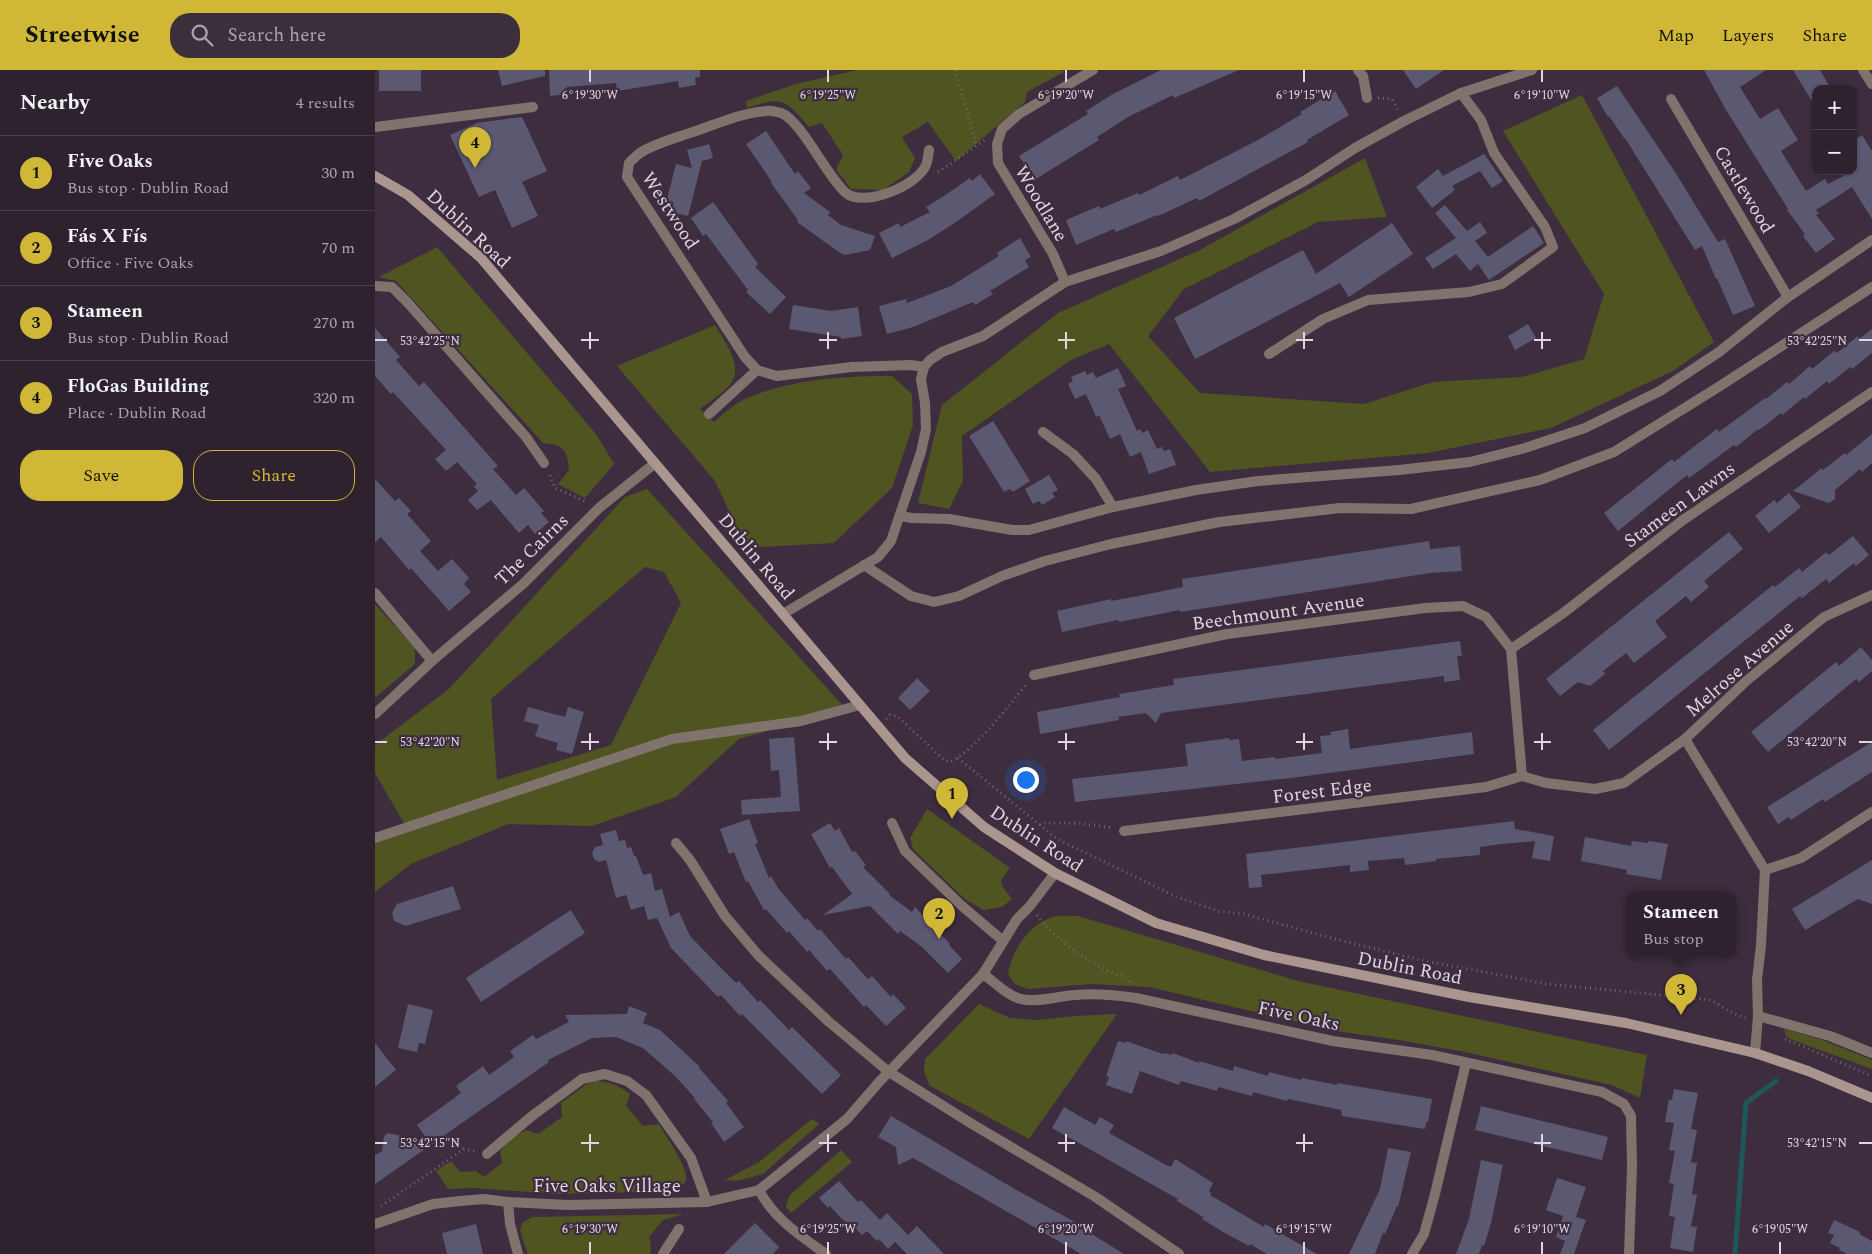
<!DOCTYPE html>
<meta charset="utf-8">
<style>
body{margin:0;font-family:Spectral,serif;background:#3a2f3b;color:#f1f3f6}
.controls{position:absolute;right:15px;top:15px;display:grid;overflow:hidden;border-radius:10px;box-shadow:0 1px 4px #0004}
.controls button{width:45px;height:45px;display:grid;place-items:center;padding:0;border:0;border-bottom:1px solid #493f4b;background:#2e222f;color:#f1f3f6;font:25px sans-serif}
.you{position:absolute;left:650px;top:709px;width:18px;height:18px;margin:-12px;border:4px solid #fff;border-radius:50%;background:#1a73e8;box-shadow:0 0 0 8px #1a73e833}
.badge{display:grid;place-items:center;width:32px;height:32px;border-radius:50%;background:#d1b736;color:#111;font-size:16px;font-weight:700}
.pin{position:absolute;translate:-50% -41px;filter:drop-shadow(0 1px 2px #0008)}
.pin::after{content:'';position:absolute;top:26px;width:18px;height:15px;background:inherit;clip-path:polygon(0 0,100% 0,50% 100%)}
.popup{position:absolute;left:1251px;top:822px;width:110px;height:65px;box-sizing:border-box;display:grid;place-content:center;border-radius:10px;background:#2e222f;filter:drop-shadow(0 1px 4px #0005);font-size:16px;white-space:nowrap;color:#a7a4aa}
.popup b{font-size:19px;color:#f1f3f6}
.popup::after{content:'';position:absolute;left:50%;top:100%;margin-left:-10px;border:10px solid transparent;border-top-color:#2e222f}
.list{margin:0;padding:0;list-style:none}
h2{display:flex;justify-content:space-between;align-items:center;height:65px;margin:0;padding:0 20px;font-size:21px}
h2 small{font-size:16px;font-weight:400;color:#a7a4aa}
.list li{display:grid;grid-template-columns:32px 1fr auto;gap:15px;align-items:center;box-sizing:border-box;height:75px;padding:0 20px;border-top:1px solid #493f4b}
.list b{display:block;font-size:19px;white-space:nowrap}
.list p{margin:0;font-size:16px;white-space:nowrap;color:#a7a4aa}
.list em{font-size:16px;font-style:normal;color:#a7a4aa}
.actions{display:flex;gap:10px;padding:15px 20px}
.actions a{flex:1;padding:11px 0;border:1px solid #d1b736;border-radius:20px;text-align:center;font-size:18px;color:#d1b736}
.actions .main{background:#d1b736;color:#111}
.icon{flex:none;width:28px;height:28px;fill:none;stroke:currentColor;stroke-width:2;stroke-linecap:round;stroke-linejoin:round}
.map{position:relative;flex:none;width:1497px;height:1184px;overflow:hidden}
header{display:flex;align-items:center;gap:30px;box-sizing:border-box;height:70px;padding:0 25px;background:#d1b736;color:#111}
header strong{font-size:24px}
nav{display:flex;gap:28px;margin-inline-start:auto;font-size:18px}
.search{width:350px;height:45px;background:#3a2f3b;display:flex;align-items:center;gap:12px;box-sizing:border-box;padding:0 18px;border-radius:20px;color:#a7a4aa;font-size:19px}
main{display:flex}
aside{flex:1;background:#2e222f}
.map>svg:first-child{display:block}
.green{fill:#505421;fill-rule:evenodd}
.lines{fill:none;stroke-linecap:round;stroke-linejoin:round}
.stream{stroke:#1d5759;stroke-width:5}
.building{fill:#5b5972}
.path{stroke:#746676;stroke-width:3;stroke-dasharray:1 4;stroke-linecap:butt}
.service{stroke:#80736e;stroke-width:10}
.minor{stroke:#80736e;stroke-width:10}
.secondary{stroke:#aa968e;stroke-width:10}
.ticks{fill:none;stroke:#e0d5e1;stroke-width:2}
.labels{text-anchor:middle;stroke-width:4.5;stroke-linejoin:round;paint-order:stroke}
.street-label{font-size:19px;fill:#e0d5e1;stroke:#3d2d3f}
.ticks-label{font-size:12px;text-anchor:middle;fill:#e0d5e1;stroke:#3d2d3f;stroke-width:4.5;stroke-linejoin:round;paint-order:stroke}
</style>
<header>
<strong>Streetwise</strong>
<div class="search"><svg class="icon" aria-label="search" viewBox="0 0 24 24"><circle cx="10" cy="10" r="6"/><path d="M15 15l6 6"/></svg>Search here</div>
<nav><a>Map</a><a>Layers</a><a>Share</a></nav>
</header>
<main>
<aside>
<h2>Nearby<small>4 results</small></h2>
<ul class="list">
<li><span class="badge">1</span><div><b>Five Oaks</b><p>Bus stop · Dublin Road</p></div><em>30 m</em></li>
<li><span class="badge">2</span><div><b>Fás X Fís</b><p>Office · Five Oaks</p></div><em>70 m</em></li>
<li><span class="badge">3</span><div><b>Stameen</b><p>Bus stop · Dublin Road</p></div><em>270 m</em></li>
<li><span class="badge">4</span><div><b>FloGas Building</b><p>Place · Dublin Road</p></div><em>320 m</em></li>
</ul>
<div class="actions"><a class="main">Save</a><a>Share</a></div>
</aside>
<div class="map">
<svg width="1497" height="1184" viewBox="0 0 1497 1184">
<rect width="100%" height="100%" fill="#3d2d3f"/>
<g class="green">
<path d="M482,0H687L689,2L652,22L650,32L581,91L553,52L527,67L540,88L534,102L508,120L476,119L461,99L468,85L447,53L434,57C409,29 409,26 372,38L371,31L421,14Z"/>
<path d="M1207,25L1339,272L1298,301L1176,358L1053,383L835,402L734,274L696,290L587,366L588,411L574,439L543,433L567,335L683,243L825,180L990,88L1012,147L943,152L809,219L773,266L825,323L989,334L1058,312L1147,307L1209,289L1229,224L1128,61Z"/>
<path d="M62,177L221,364L239,394L210,428L183,414L194,400C192,379 189,375 168,373L21,211L4,207Z"/>
<path d="M340,255C349,271 370,296 355,315C347,324 334,332 325,339L339,352C347,345 357,336 366,331C413,309 467,306 517,306L537,324L538,355L517,418L459,473L371,478L340,411L242,296Z"/>
<path d="M272,419L471,639L364,669L301,727L217,756L133,754L36,794L0,822V764L30,755L0,703V675L74,619L250,427ZM270,497L289,502L306,533L236,675L122,710L116,629Z"/>
<path d="M0,534L40,578V594L0,628Z"/>
<path d="M552,739L635,798L626,810L628,817L637,829L627,837L609,840L591,830L538,779L535,768Z"/>
<path d="M703,846L923,911L1272,985L1265,1028L1237,1015L1090,982L1024,970L961,961L774,917L717,914L653,919L640,914L633,904C637,881 652,857 675,848C683,845 694,846 703,846Z"/>
<path d="M604,934L635,948L663,950L699,946L742,944L654,1069L555,1016L549,1002L550,989Z"/>
<path d="M1409,959L1445,969L1497,990V999L1415,969L1411,966Z"/>
<path d="M222,1011C235,1012 245,1016 255,1024L251,1036L268,1056L284,1054C290,1065 313,1097 311,1109C310,1114 304,1118 301,1121L184,1124L99,1118L73,1119L61,1101L76,1091L85,1102L101,1101L109,1107L127,1093L125,1082L131,1072L151,1060L163,1064L187,1047L186,1033L212,1014Z"/>
<path d="M437,1049L444,1054L388,1104L361,1111L350,1110L384,1092Z"/>
<path d="M466,1080L477,1092L416,1143L411,1137L414,1126Z"/>
<path d="M308,1144L288,1150L274,1167L276,1174L275,1184H153L145,1161L147,1153L157,1147Z"/>
</g>
<g class="lines">
<path class="stream" d="M1360,1184L1371,1033L1401,1011"/>
</g>
<g class="building">
<rect x="4" y="0" width="42" height="21"/>
<path d="M123,0H170V6L127,16Z"/>
<path d="M174,0H325V7L320,8L321,15L304,18L303,11L242,21L241,13L192,17L185,25L175,26Z"/>
<path d="M786,0H864L799,28L798,25L753,47L722,67L724,70L659,110L644,86L713,44L711,41L738,24Z"/>
<path d="M1028,0H1069L1041,19Z"/>
<path d="M1329,0H1391L1365,17L1385,49L1403,38L1423,70L1406,81L1431,121L1450,109L1453,114L1478,101V71L1487,65L1497,81V149L1477,117L1441,140L1444,143L1441,145L1460,169L1441,183L1428,166L1430,164L1412,140L1413,139L1351,40Z"/>
<path d="M1418,0H1445L1456,19H1441V38Z"/>
<path d="M1242,16L1300,102L1343,172L1350,169L1380,236L1358,245L1342,208L1341,209L1327,176L1320,180L1250,68H1249L1234,46L1233,47L1222,28Z"/>
<path d="M960,21L974,45L932,70L933,72L824,131L822,128L783,146L782,145L741,162L739,159L701,175L691,150L724,136L725,139L763,123L764,125L803,106L805,110L883,70L927,44L925,42Z"/>
<path d="M147,47L172,101L147,112L163,146L137,158L120,120L104,127L75,65L102,53Z"/>
<path d="M391,61L420,104L423,101L436,118L429,123L455,142L453,145L466,155L500,166L495,180L470,185L465,183L422,152L423,150L396,113L397,112L371,74Z"/>
<path d="M334,74L338,88L327,91L313,146L295,142L291,133L301,94L317,98L312,80Z"/>
<path d="M1109,84L1128,111L1117,118L1105,101L1077,116L1080,120L1057,138L1041,117L1063,99L1068,106Z"/>
<path d="M605,104L620,124L584,150L553,170L517,188L504,163L524,153L525,157L555,142L551,137L569,126L595,108L597,111Z"/>
<path d="M338,132L383,194L380,197L411,227L395,244L371,222L373,220L331,164L328,166L316,148Z"/>
<path d="M1070,135L1092,161L1105,152L1112,163L1100,171L1113,187L1158,156L1169,173L1114,210L1103,194L1095,201L1081,184L1058,199L1050,188L1081,168L1060,143Z"/>
<path d="M1017,153L1038,184L974,227L965,213L820,289L799,248L928,180L941,204Z"/>
<path d="M645,168L656,187L650,190L654,197L615,221L618,224L600,235L598,232L538,257L512,264L504,236L531,229L532,233L576,216L624,186L622,183Z"/>
<path d="M418,235L456,241L483,237L487,266L466,269V267L414,259Z"/>
<path d="M1153,254L1161,268L1140,280L1133,266Z"/>
<path d="M0,258L25,287L21,290L44,316L49,312L123,396L118,399L141,425L149,418L169,441L166,443L174,452L160,464L153,455L144,463L116,430L102,440L93,430L103,421L99,416L102,414L82,392L71,401L60,389L71,380L18,322L16,324L0,306Z"/>
<path d="M1497,259V283L1477,299L1475,297L1454,314L1452,311L1430,329L1429,327L1407,345L1406,343L1384,360L1383,359L1361,377L1359,375L1314,408L1312,405L1243,461L1229,443L1297,389L1299,392L1342,359L1344,362L1390,328L1391,329L1412,312L1414,314L1435,296L1437,299L1459,281L1462,283L1483,266L1484,269Z"/>
<path d="M743,298L751,316L743,319L762,361L765,359L767,363L773,360L782,379L787,377L789,381L795,379L801,395L774,404L766,382L755,387L745,364L735,369L724,345L721,347L711,324L700,329L693,314L698,311L696,307L710,301L712,305L718,302L721,308Z"/>
<path d="M618,351L655,411L638,422L635,419L629,422L594,366Z"/>
<path d="M1497,364V393L1487,402L1485,399L1460,420V429L1454,433L1418,421L1447,398L1448,400L1470,383L1471,385Z"/>
<path d="M674,405L683,420L677,423L680,427L667,435L664,431L658,434L650,419Z"/>
<path d="M0,409L20,431L24,428L36,441L32,444L56,471L45,481L63,501L77,489L94,508L89,514L96,522L74,541L36,498L34,500L6,467L0,472Z"/>
<path d="M1414,423L1426,437L1394,463L1380,446L1399,430L1402,433Z"/>
<path d="M1354,462L1368,479L1329,511L1334,517L1316,532L1311,526L1280,551L1292,567L1259,593L1251,583L1228,601L1230,604L1215,616L1203,612L1185,626L1171,609Z"/>
<path d="M1478,466L1494,485L1481,496L1479,493L1454,513L1451,509L1427,528L1425,526L1234,680L1218,660L1398,515L1400,517L1424,498L1427,502L1451,482L1454,485Z"/>
<path d="M1054,471L1055,479L1085,476L1087,501L1055,503L805,542V540L744,552L743,550L687,562L682,541L736,529V531L763,526L808,517L807,509Z"/>
<path d="M1085,571L1087,586H1082L1085,610L1069,612V606L786,643L781,653L771,643L743,647L744,650L665,664L662,642L745,627L744,624L799,615L798,609Z"/>
<path d="M1486,577L1497,590V601L1484,612L1481,609L1393,682L1376,662L1461,592L1464,596Z"/>
<path d="M542,608L555,621L535,640L523,628Z"/>
<path d="M153,637L190,647L193,637L209,642L197,684L181,680L183,673L160,666L164,655L149,651Z"/>
<path d="M973,659L975,679L1097,662L1099,684L916,708L700,732L697,709L813,696L810,674L854,668V670L864,669L867,691L900,687V689L947,683L945,666L956,665L955,662Z"/>
<path d="M419,667L425,741L367,745L366,730L406,727L404,700L396,701L394,669Z"/>
<path d="M1497,672V702L1450,732L1448,729L1416,750L1414,747L1403,754L1392,737Z"/>
<path d="M374,749L383,773L380,774L394,808L396,806L403,818L430,850L432,848L443,861L445,859L471,889L473,887L493,909L497,906L516,927L518,924L531,938L511,956L491,935L489,937L455,899L452,901L434,880L432,882L414,861L412,863L391,839L389,840L373,811L371,812L359,782L354,784L345,759Z"/>
<path d="M1139,751L1140,759L1179,766L1175,791L1157,788L1160,771L1118,775L1105,777V785L1061,789V791L1030,795L1029,788L993,791L994,800L975,802V795L886,805L887,817L874,818L871,784Z"/>
<path d="M455,753L460,761L464,758L477,782L480,781L491,795L488,797L515,824L514,825L537,842L540,837L575,874L574,875L587,889L573,903L547,877L525,861L523,864L495,836L448,845L477,824L457,797L455,798L436,764Z"/>
<path d="M241,760L244,771L250,770L252,778L256,777L259,786H261L268,805L276,803L280,821L287,819L295,847L304,842L315,866L341,893L361,913L364,911L383,932L385,930L414,960L417,957L466,1005L447,1024L367,944L365,946L346,925L343,927L296,878L282,848L273,850L269,836L256,840L251,825L241,828L231,790L224,792L219,789L217,783L220,777L228,775L225,764Z"/>
<path d="M1210,767L1256,776L1257,771L1273,773V771L1293,774L1286,810L1251,804L1252,800L1206,791Z"/>
<path d="M1497,790V834L1483,829L1430,860L1417,839Z"/>
<path d="M78,816L86,839L31,856L19,851L17,843L22,834Z"/>
<path d="M196,840L210,863L106,932L91,908Z"/>
<path d="M33,934L58,940L50,974L44,973L42,982L23,978Z"/>
<path d="M254,936L272,943L268,953L285,960L325,997L324,998L353,1031L351,1033L369,1057L349,1072L336,1053L338,1052L319,1029L320,1028L300,1006L268,978L241,967L217,968L173,990L174,992L0,1114V1085L7,1081L9,1066L13,1063L54,1072L42,1055L86,1023L81,1016L108,996L114,1005L139,987L135,981L158,965L161,969L194,952L190,945L252,944Z"/>
<path d="M743,971L750,973L751,971L788,984L789,983L797,985L798,983L824,993V991L858,1001L859,996L893,1006L894,1002L926,1010L927,1008L962,1015V1013L1057,1029L1053,1052H1051L1050,1059L967,1046L966,1040L913,1029L912,1031L878,1022L877,1026L843,1017L842,1021L806,1011L804,1015L765,1001L757,1024L731,1015L734,1007L731,1006Z"/>
<path d="M0,973L21,1000L0,1017Z"/>
<path d="M1299,1019L1323,1023L1316,1059L1322,1060L1316,1092L1322,1093L1317,1124L1322,1125L1316,1156L1322,1157L1318,1182L1295,1178L1300,1147L1294,1146L1299,1114L1294,1113L1300,1081L1294,1080L1299,1053L1290,1052L1294,1029L1297,1030Z"/>
<path d="M1106,1036L1233,1067L1227,1090L1100,1060Z"/>
<path d="M689,1037L720,1055L725,1047L739,1055L734,1063L791,1095L796,1097L800,1089L838,1113L834,1121L836,1123L835,1125L889,1157L890,1154L942,1184H892L875,1174L874,1176L848,1162L827,1149L828,1147L802,1131L803,1129L677,1058Z"/>
<path d="M516,1046L638,1118L711,1158L710,1160L749,1184H706L538,1088L523,1095L521,1077L503,1067Z"/>
<path d="M1013,1078L1036,1082L1023,1137L1022,1136L1010,1164L1008,1163L1000,1184H974L1005,1119Z"/>
<path d="M1106,1090L1128,1095L1116,1153L1109,1176L1107,1175L1104,1184H1081L1094,1149Z"/>
<path d="M1182,1108L1211,1117L1201,1147L1211,1150L1199,1184H1185L1190,1171L1181,1167L1188,1146L1171,1140Z"/>
<path d="M464,1111L483,1132L486,1130L505,1150L512,1143L533,1165L542,1156L569,1184H532L520,1172L513,1179L504,1169L502,1171L492,1161L487,1165L478,1156L476,1157L464,1146L455,1136L453,1138L444,1128Z"/>
<path d="M1459,1150L1485,1162L1484,1164L1497,1171V1184H1472L1464,1180L1465,1178L1455,1173L1459,1165L1453,1163Z"/>
<path d="M380,1153L404,1177L398,1184H349Z"/>
<path d="M101,1154L108,1184H72L67,1163Z"/>
</g>
<g class="lines">
<g class="path">
<path d="M580,0L602,76"/>
<path d="M1003,28L1017,29L1023,39"/>
<path d="M563,102L610,70"/>
<path d="M175,405L180,418L212,432"/>
<path d="M511,649L515,645L522,646L569,690L574,692C599,682 633,636 651,615"/>
<path d="M583,688L682,769L802,827L843,841L869,844L964,870L1050,891L1172,914L1336,930L1357,943L1371,948"/>
<path d="M665,755L667,753H702L738,758"/>
<path d="M662,845C677,867 706,886 729,899C739,905 749,903 756,913"/>
<path d="M1410,969L1497,1006"/>
<path d="M6,1136L89,1079L100,1081"/>
</g>
<g class="service">
<path d="M894,284L948,249L993,230L1094,222L1127,214L1178,177L1170,157L1119,83L1106,50L1086,23"/>
<path d="M334,344L382,300"/>
<path d="M489,495L536,526L559,532L584,526L627,506L670,491L736,474L844,452L965,438L1036,439L1165,410L1239,382L1345,316L1497,217"/>
</g>
<g class="minor">
<path d="M983,0L988,6L992,28"/>
<path d="M1488,0L1497,14"/>
<path d="M1296,29L1413,227"/>
<path d="M0,57L158,37"/>
<path d="M690,212L678,184L623,93L622,74L627,59L644,44L718,0"/>
<path d="M0,216L17,217L33,233L151,367L169,393"/>
<path d="M549,297L536,295L477,297L402,306L382,300L370,287L252,107L254,93C257,90 261,86 265,83C280,73 301,68 318,62C342,54 366,43 391,41C396,40 402,42 406,43C426,50 452,107 471,123C490,138 543,115 551,95C553,91 553,85 554,80"/>
<path d="M668,362L698,384L721,409L738,437"/>
<path d="M526,446L537,448L574,449L637,460H654L738,437L821,420L883,411L1024,400L1095,392L1150,378L1210,358L1285,321L1344,282L1413,227L1497,170"/>
<path d="M0,523L57,591"/>
<path d="M408,544L503,487L516,471L546,382L551,359L550,333L546,309L549,297L555,290L567,282L608,266L690,212L786,181L859,149L931,110L980,78L1029,51L1086,23L1157,0"/>
<path d="M1136,579L1187,544L1308,450L1497,322"/>
<path d="M1136,579L1147,706"/>
<path d="M659,605L852,564L1050,538L1088,536L1111,547L1136,579"/>
<path d="M0,644L57,591L148,514L224,438L279,394"/>
<path d="M1147,706L1171,713L1220,719L1249,713L1310,669"/>
<path d="M517,753L530,781L587,836L627,870"/>
<path d="M749,761L1111,717L1147,706"/>
<path d="M0,768L297,669L426,651L485,635"/>
<path d="M301,773L315,790L350,846L383,885L453,951L514,1002L597,1054L719,1126L804,1184"/>
<path d="M1390,800L1310,669L1370,612L1449,547L1497,525"/>
<path d="M1390,800L1426,788L1497,742"/>
<path d="M608,904C620,912 632,926 646,929C663,933 683,926 700,925C720,923 741,925 761,928L958,971L1057,985L1227,1022L1249,1034L1256,1046L1257,1097L1254,1184"/>
<path d="M1383,946L1455,966L1497,983"/>
<path d="M1380,983L1383,946L1382,910L1386,875L1390,800"/>
<path d="M112,1084L157,1046L207,1009L230,1004L252,1011L271,1025L316,1088L332,1132"/>
<path d="M133,1132L135,1154L143,1184"/>
<path d="M0,1154L58,1134L85,1131L109,1129L133,1132L193,1135L332,1132L384,1120"/>
<path d="M288,1184L304,1159"/>
<path d="M451,1184C426,1166 399,1149 384,1120L472,1049L505,1011L608,904L642,849L655,836L680,803"/>
<path d="M1037,1184L1049,1164L1060,1124L1091,993"/>
</g>
<path class="secondary" d="M0,106L33,125L106,188L530,688L609,757L680,803L781,853L889,885L1094,927L1251,953L1380,983L1433,1001L1497,1028"/>
</g>
<path class="ticks" d="M215,0V12M453,0V12M691,0V12M929,0V12M1167,0V12M215,262V279M453,262V279M691,262V279M929,262V279M1167,262V279M0,270H12M206,270H224M444,270H462M683,270H700M921,270H938M1159,270H1176M1484,270H1497M215,663V680M453,663V680M691,663V680M929,663V680M1167,663V680M0,672H12M206,672H224M444,672H462M683,672H700M921,672H938M1159,672H1176M1484,672H1497M215,1064V1082M453,1064V1082M691,1064V1082M929,1064V1082M1167,1064V1082M0,1073H12M206,1073H224M444,1073H462M683,1073H700M921,1073H938M1159,1073H1176M1484,1073H1497M215,1172V1184M453,1172V1184M691,1172V1184M929,1172V1184M1167,1172V1184M1405,1172V1184"/>
<g class="labels">
<g class="street-label">
<text transform="translate(1370 119) rotate(59)" y="7">Castlewood</text>
<text transform="translate(667 133) rotate(59)" y="7">Woodlane</text>
<text transform="translate(296 140) rotate(57)" y="7">Westwood</text>
<text transform="translate(94 158) rotate(43)" y="7">Dublin Road</text>
<text transform="translate(1304 434) rotate(-36)" y="7">Stameen Lawns</text>
<text transform="translate(156 479) rotate(-44)" y="7">The Cairns</text>
<text transform="translate(382 486) rotate(50)" y="7">Dublin Road</text>
<text transform="translate(903 541) rotate(-8)" y="7">Beechmount Avenue</text>
<text transform="translate(1364 598) rotate(-41)" y="7">Melrose Avenue</text>
<text transform="translate(947 720) rotate(-7)" y="7">Forest Edge</text>
<text transform="translate(662 768) rotate(33)" y="7">Dublin Road</text>
<text transform="translate(1035 897) rotate(11)" y="7">Dublin Road</text>
<text transform="translate(924 945) rotate(12)" y="7">Five Oaks</text>
<text x="232" y="1122">Five Oaks Village</text>
</g>
</g>
<g class="ticks-label">
<text x="215" y="29">6°19'30"W</text>
<text x="453" y="29">6°19'25"W</text>
<text x="691" y="29">6°19'20"W</text>
<text x="929" y="29">6°19'15"W</text>
<text x="1167" y="29">6°19'10"W</text>
<text x="55" y="275">53°42'25"N</text>
<text x="1442" y="275">53°42'25"N</text>
<text x="55" y="676">53°42'20"N</text>
<text x="1442" y="676">53°42'20"N</text>
<text x="55" y="1077">53°42'15"N</text>
<text x="1442" y="1077">53°42'15"N</text>
<text x="215" y="1163">6°19'30"W</text>
<text x="453" y="1163">6°19'25"W</text>
<text x="691" y="1163">6°19'20"W</text>
<text x="929" y="1163">6°19'15"W</text>
<text x="1167" y="1163">6°19'10"W</text>
<text x="1405" y="1163">6°19'05"W</text>
</g>
</svg>
<div class="controls">
<button>+</button>
<button>−</button>
</div>
<div class="you"></div>
<div class="pin badge" style="left:577px;top:749px">1</div>
<div class="pin badge" style="left:564px;top:869px">2</div>
<div class="pin badge" style="left:1306px;top:945px">3</div>
<div class="popup"><b>Stameen</b>Bus stop</div>
<div class="pin badge" style="left:100px;top:98px">4</div>
</div>
</main>
